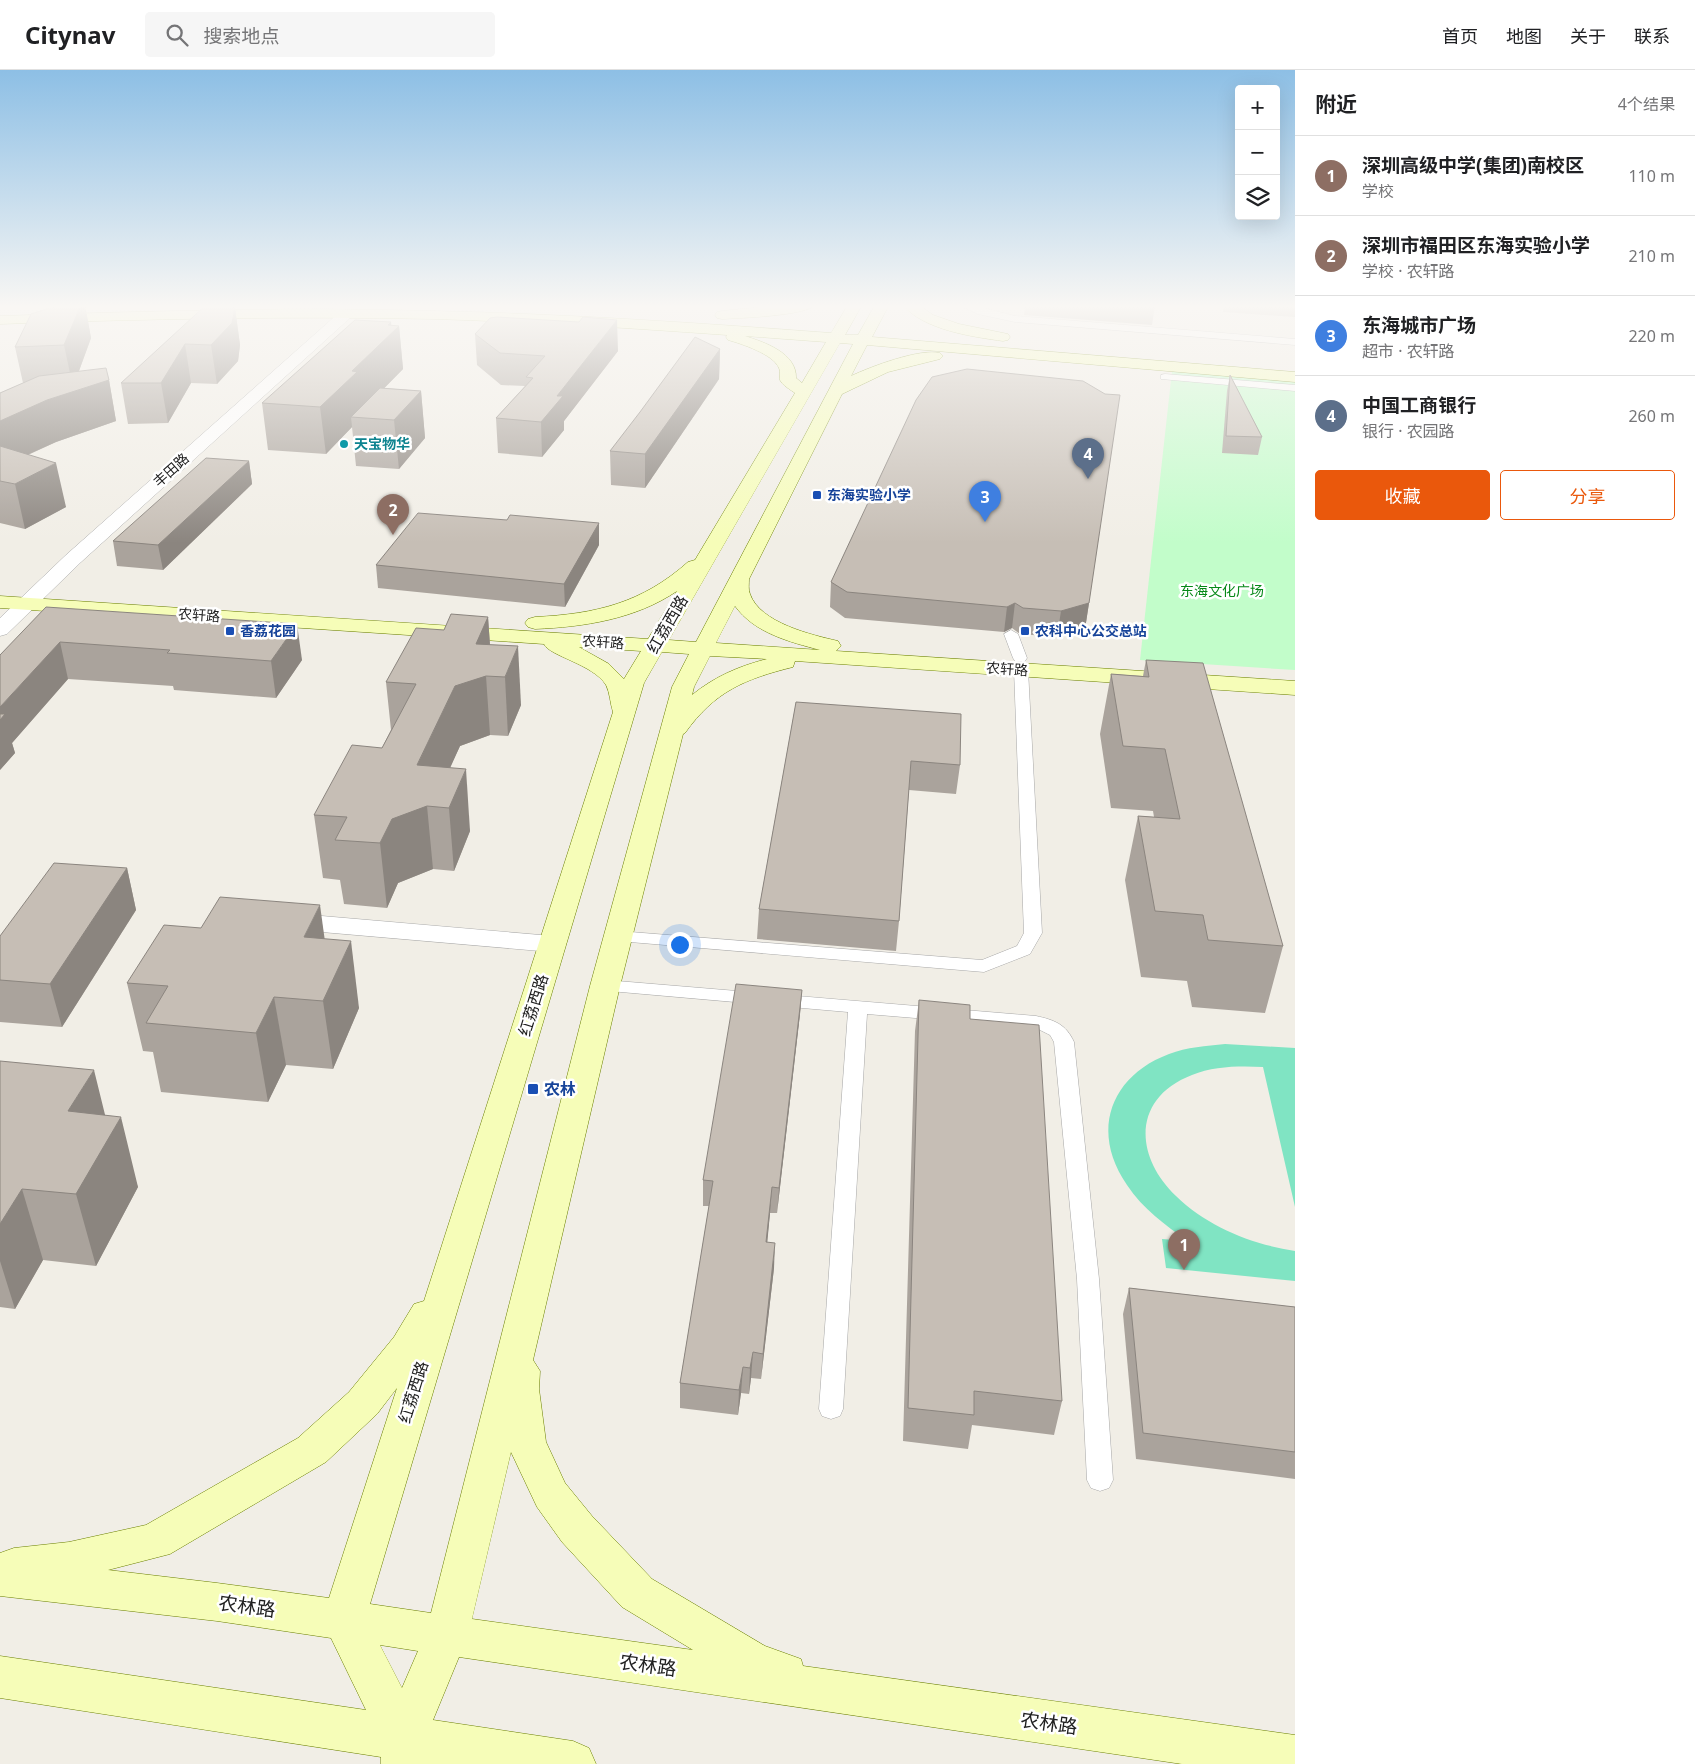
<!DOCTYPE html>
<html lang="zh">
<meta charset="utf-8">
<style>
body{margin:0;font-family:"Noto Sans","Noto Sans SC",sans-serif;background:#f6f6f6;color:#202124}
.controls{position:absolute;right:15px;top:15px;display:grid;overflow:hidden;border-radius:5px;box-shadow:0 5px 20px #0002}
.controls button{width:45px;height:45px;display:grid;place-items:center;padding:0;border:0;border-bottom:1px solid #e0e0e0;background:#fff;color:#202124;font:25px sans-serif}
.you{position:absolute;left:679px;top:874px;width:18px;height:18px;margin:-12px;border:4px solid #fff;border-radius:50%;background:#1a73e8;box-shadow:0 0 0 8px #1a73e833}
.badge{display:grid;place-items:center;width:32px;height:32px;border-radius:50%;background:#ea580c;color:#fff;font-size:16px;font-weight:700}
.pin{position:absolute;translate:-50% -41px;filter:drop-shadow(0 1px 2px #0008)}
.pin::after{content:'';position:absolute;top:26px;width:18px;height:15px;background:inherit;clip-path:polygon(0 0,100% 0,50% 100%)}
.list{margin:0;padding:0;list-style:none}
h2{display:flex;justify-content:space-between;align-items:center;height:65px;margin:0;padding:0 20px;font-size:21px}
h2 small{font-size:16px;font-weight:400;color:#757577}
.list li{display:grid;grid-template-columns:32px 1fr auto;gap:15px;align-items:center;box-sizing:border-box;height:80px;padding:0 20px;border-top:1px solid #e0e0e0}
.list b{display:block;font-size:19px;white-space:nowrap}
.list p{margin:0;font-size:16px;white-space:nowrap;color:#757577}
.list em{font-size:16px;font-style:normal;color:#757577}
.actions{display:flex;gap:10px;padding:15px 20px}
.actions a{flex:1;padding:11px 0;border:1px solid #ea580c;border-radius:5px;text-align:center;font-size:18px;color:#ea580c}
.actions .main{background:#ea580c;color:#fff}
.icon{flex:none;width:28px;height:28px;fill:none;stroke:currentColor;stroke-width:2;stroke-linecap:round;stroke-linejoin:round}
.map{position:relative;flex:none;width:1295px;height:1694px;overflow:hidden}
header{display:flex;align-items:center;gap:30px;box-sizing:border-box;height:70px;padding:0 25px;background:#fff;border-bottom:1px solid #e0e0e0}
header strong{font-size:24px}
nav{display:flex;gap:28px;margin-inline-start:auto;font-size:18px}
.search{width:350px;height:45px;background:#f6f6f6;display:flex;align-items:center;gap:12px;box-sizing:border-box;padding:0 18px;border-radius:5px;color:#757577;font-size:19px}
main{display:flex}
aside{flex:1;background:#fff}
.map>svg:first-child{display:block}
.park{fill:#c2fdca}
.pitch{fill:#80e4c3}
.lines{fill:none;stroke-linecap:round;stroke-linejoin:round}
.lane-casing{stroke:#a7a7a7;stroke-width:1}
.street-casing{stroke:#a7a7a7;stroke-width:1}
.secondary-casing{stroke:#6a7f00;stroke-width:1}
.lane{fill:#fff;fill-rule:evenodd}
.street{fill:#fff;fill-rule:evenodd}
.secondary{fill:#f6fdb8;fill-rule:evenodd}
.wall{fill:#aaa39c}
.shaded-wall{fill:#8b857f}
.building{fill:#c6beb5;stroke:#8b857f}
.culture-dot{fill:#0f9aa8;stroke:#fff;stroke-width:2}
.transit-dot{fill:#1a4fb4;stroke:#fff;stroke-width:2}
.labels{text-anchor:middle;stroke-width:5;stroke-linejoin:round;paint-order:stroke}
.far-culture-label{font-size:14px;font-weight:bold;fill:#0d838f;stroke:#fff;text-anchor:start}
.far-street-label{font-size:14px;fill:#202020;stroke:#fff}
.far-transit-label{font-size:14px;font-weight:bold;fill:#164399;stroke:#fff;text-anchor:start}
.far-park-label{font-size:14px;fill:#058817;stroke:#fff}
.street-label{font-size:16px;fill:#202020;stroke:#fff}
.transit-label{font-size:16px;font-weight:bold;fill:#164399;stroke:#fff;text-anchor:start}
.near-street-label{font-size:19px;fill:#202020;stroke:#fff}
</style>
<header>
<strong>Citynav</strong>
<div class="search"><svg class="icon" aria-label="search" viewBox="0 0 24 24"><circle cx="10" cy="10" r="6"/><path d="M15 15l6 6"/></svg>搜索地点</div>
<nav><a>首页</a><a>地图</a><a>关于</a><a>联系</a></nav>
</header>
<main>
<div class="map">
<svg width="1295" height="1694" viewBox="0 0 1295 1694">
<rect width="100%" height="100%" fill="#f1eee6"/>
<path class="park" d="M1172,301L1295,311V600L1140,590Z"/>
<path class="pitch" d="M1225,974L1295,978V1137L1263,997C1239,996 1214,996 1192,1005C1132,1028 1134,1086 1176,1126C1208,1157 1251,1174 1295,1181V1211L1166,1198L1162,1169L1188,1171C1165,1155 1143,1139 1127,1115C1090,1062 1110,1006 1169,984C1187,977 1206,976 1225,974Z"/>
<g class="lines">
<defs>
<g id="lane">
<path d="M959,235H972L1015,246L1295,269V275L1015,252L978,244Z"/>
<path d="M1165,304L1295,315V321L1161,309V305Z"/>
<path d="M1011,560L1018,564L1027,588L1025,591H1015L1013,588L1004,564Z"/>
<path d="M1021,596L1028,600L1042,863L1030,884L984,902L618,871L612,870L609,866L612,862L618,861L982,890L1017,876L1024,863L1014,600Z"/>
<path d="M605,910L1036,946C1054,950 1066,954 1074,972L1099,1209L1113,1410L1109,1418L1100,1421L1091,1418L1087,1410L1077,1209L1054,972L1050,965L1036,958L867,944L843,1339L840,1346L831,1349L822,1346L819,1339L848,942L598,920L596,916L598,912Z"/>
</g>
<g id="street">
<path d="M346,240L351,241L353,244L351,247L80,493L7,564L0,566V548L66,485L341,241Z"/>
<path d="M287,843L552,866L562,868L566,874L562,880L552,882L287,859L277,857L273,851L277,845Z"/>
</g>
<g id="secondary">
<path d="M782,235H815C805,246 739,248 722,249L717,248L715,245L717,242L722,241Z"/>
<path d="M848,235H862L845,265H858L875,235H889L872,267L1295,302V312L867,275L851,306C870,297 920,278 940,283L943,286L940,289L888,302L842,324L749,509C749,514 748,519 750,524C760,553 812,565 838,571L841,576L836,581L1295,611V625L795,591L793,597C745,609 715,621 685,663L683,664L620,916L533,1290L540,1301L539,1319L546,1372L565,1413L592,1446L652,1509L765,1576L801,1589L803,1596L1295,1665V1694H1182L459,1587L433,1650L573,1671L589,1678L596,1694H381V1687L0,1628V1586L366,1640L331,1568L217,1551L0,1526V1483L14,1478L69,1472L146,1455L298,1368L349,1322L394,1267L414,1234L424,1231L613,642C610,633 610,623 606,615C593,594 549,586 544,574L0,538V526L648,569L677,521C636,549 584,557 535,559L528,557L525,553L528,549L535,547C596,544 642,533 688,492L695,490L795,323C791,320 782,315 780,310C779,306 781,302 779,298C773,284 742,274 728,270L726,267L727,265C630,258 532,252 434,249C289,246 144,249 0,254V246C145,241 290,237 435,241C567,244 699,253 831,263ZM745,266L826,272L802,313L796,308C797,283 764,272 745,266ZM840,273L853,274L696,572L669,570ZM735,536C754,563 790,572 820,580L716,573ZM579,577L641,581L624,609L609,594ZM662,582L689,584L672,617L590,916L431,1543L370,1534L644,613ZM710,586L767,589C739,596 714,607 692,625L694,617ZM397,1318L329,1528L217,1513L108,1500L170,1484L326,1392L377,1344ZM511,1382L537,1437L562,1472L622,1537L693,1580L472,1549ZM380,1575L418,1581L402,1618Z"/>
<path d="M903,235H919L933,245L959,254L1008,264L1010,267L1008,270L1003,271C974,267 923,260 903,235Z"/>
</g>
</defs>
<use href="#lane" class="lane-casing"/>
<use href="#street" class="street-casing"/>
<use href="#secondary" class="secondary-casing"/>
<use href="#lane" class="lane"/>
<use href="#street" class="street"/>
<use href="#secondary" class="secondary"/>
</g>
<g class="wall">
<path d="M59,235H85L91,268L79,301L109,310L116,351L56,372L28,385L66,437L25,459L0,453V323L23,313L15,277Z"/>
<path d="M1025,235H1155L1152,255L1024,245Z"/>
<path d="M1223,235H1295V247L1223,242Z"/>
<path d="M235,238L240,275L238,291L217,314L191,313L168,353L128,354L121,313Z"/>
<path d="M391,255L399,256L403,299L384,318L421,321L425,368L399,399L356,396L352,357L326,384L268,380L262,333Z"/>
<path d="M475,264L618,281L564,351V360L542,387L498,383L496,348L525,316L501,315L477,295Z"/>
<path d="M720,279L719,309L645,418L611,415L610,381Z"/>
<path d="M1230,305L1262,367L1258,385L1222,383L1227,321Z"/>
<path d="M249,391L252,414L163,500L117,496L113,471Z"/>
<path d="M507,450L599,453V475L565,537L378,518L376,495Z"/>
<path d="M831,512L1089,533L1085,559L1057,567L1020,564L1012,558L1004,562L845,548L830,537Z"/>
<path d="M46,537L302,590L276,628L174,620L173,616L68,609L12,673L15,683L0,700Z"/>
<path d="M488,547L490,575L521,635L508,666L490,665L460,676L450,697L470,761L454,801L433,799L398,813L387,838L344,834L340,810L323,808L314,745L382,678L391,660L386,612L444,560Z"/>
<path d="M1146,590L1283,876L1265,943L1192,937L1187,911L1141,907L1125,810L1138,746L1154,747L1153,741L1111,738L1100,664L1111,604L1143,606Z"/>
<path d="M796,632L960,695L956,724L909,720L899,851L896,881L757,869L759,839Z"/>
<path d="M127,798L136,840L62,957L0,952V866Z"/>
<path d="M325,869L359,938L333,999L286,995L268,1032L161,1022L153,982L143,981L127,913Z"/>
<path d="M802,920L800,944L777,1143H770L767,1172L774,1198L761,1309L751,1308L749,1324L741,1323L738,1345L680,1338V1313L709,1136H703V1110Z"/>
<path d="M919,930L1062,1331L1054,1365L972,1355L968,1379L903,1371L915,961Z"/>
<path d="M0,991L105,1045L138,1117L96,1196L43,1190L15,1239L0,1237Z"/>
<path d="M1129,1218L1295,1237V1409L1136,1389L1123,1244Z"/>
</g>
<g class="shaded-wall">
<path d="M81,235H85L91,268L73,317L64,275Z"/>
<path d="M235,238L240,275L238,291L217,314L211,275Z"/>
<path d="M617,250L618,281L564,351V360L542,387L541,352L557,326Z"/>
<path d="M391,252L392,263L399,256L403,299L361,342L351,347L352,357L326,384L320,337L352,301Z"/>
<path d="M185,274L191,313L168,353L161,313Z"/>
<path d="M720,279L719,309L645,418V384Z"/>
<path d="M109,310L116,351L56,372L0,397V351L47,330Z"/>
<path d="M421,321L425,368L399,399L394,350Z"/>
<path d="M249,391L252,414L163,500L158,475Z"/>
<path d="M56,393L66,437L25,459L15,414Z"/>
<path d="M599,453V475L565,537L564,514Z"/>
<path d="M1015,533L1012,558L1004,562L1007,537Z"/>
<path d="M1089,533L1085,559L1057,567L1061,541Z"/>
<path d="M488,547L492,604L486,606L490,665L460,676L433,736H427L433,799L398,813L387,838L380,773Z"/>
<path d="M297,554L302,590L276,628L271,591Z"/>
<path d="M60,572L68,609L12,673L15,683L0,700V637Z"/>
<path d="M518,576L521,635L508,666L505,607Z"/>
<path d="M466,699L470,761L454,801L449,738Z"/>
<path d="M127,798L136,840L62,957L50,914Z"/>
<path d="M320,835L329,901L304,867Z"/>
<path d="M351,871L359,938L333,999L323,931Z"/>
<path d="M802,920L800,944L777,1143L779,1118Z"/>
<path d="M274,927L286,995L268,1032L256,963Z"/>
<path d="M94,1000L110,1065L121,1047L138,1117L96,1196L76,1124L68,1041Z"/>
<path d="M772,1117L770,1143L765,1197L766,1172Z"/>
<path d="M22,1119L43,1190L15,1239L0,1191V1154Z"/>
<path d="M775,1173L774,1198L761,1309L763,1284Z"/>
<path d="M753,1282L751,1308L749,1324L750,1298Z"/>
<path d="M743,1297L741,1323L738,1345L739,1320Z"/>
</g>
<g class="building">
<path d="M59,235H81L64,275L15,277L31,244Z"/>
<path d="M206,235H227L235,238L232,253L211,275L185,274L161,313H121Z"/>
<path d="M497,247L579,252L583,247L617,250L557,326H563L541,352L496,348L533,308L526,307L545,286L500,283L475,264L490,248Z"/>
<path d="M355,250L391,252L388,255L399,256L352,301L357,302L320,337L262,333Z"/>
<path d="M695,267L720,279L645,384L610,381L640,342Z"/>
<path d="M106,298L109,310L47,330L0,351V323L39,306Z"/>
<path d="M967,299L1083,311L1105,324L1120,325L1089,533L1061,541L1023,538L1015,533L1007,537L847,522L831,512L916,330L932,307Z"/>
<path d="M1230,305L1262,367L1226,366Z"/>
<path d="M380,318L421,321L394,350L351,347Z"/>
<path d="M0,376L56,393L15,414L0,411Z"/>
<path d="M206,388L249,391L158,475L113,471Z"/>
<path d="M418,443L507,450L510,445L599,453L564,514L376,495Z"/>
<path d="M46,537L297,554L271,591L167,583L170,580L60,572L0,637V585Z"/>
<path d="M451,544L488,547L476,574L518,576L505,607L486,606L455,616L417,695L466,699L449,738L427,736L392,749L380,773L335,770L347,747L314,745L352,675L382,678L416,614L386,612L416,558L444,560Z"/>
<path d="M1146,590L1203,593L1283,876L1208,870L1203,845L1155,841L1138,746L1180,749L1165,679L1123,676L1111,604L1149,607Z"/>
<path d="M796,632L961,644L960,695L911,691L899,851L759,839Z"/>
<path d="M0,644H5L0,650Z"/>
<path d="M54,793L127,798L50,914L0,910V866Z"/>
<path d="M220,827L320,835L304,867L351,871L323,931L274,927L256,963L146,953L168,916L127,913L164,855L201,858Z"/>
<path d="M736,914L802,920L779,1118L772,1117L766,1172L775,1173L763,1284L753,1282L750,1298L743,1297L739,1320L680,1313L713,1111L703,1110Z"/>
<path d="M919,930L970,935V949L1039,955L1062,1331L974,1321V1345L908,1338Z"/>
<path d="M0,991L94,1000L68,1041L121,1047L76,1124L22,1119L0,1154Z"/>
<path d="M1129,1218L1295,1237V1382L1143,1363Z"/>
</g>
<linearGradient id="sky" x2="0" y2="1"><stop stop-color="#8dbfe5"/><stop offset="0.5" stop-color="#f9f7f4"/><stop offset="1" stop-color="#f9f7f4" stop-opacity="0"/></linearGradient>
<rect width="1295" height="473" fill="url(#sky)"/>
<circle class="culture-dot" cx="344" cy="374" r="5"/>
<g class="transit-dot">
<rect x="812" y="420" width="10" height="10" rx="2.5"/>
<rect x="225" y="556" width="10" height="10" rx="2.5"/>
<rect x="1020" y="556" width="10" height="10" rx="2.5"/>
<rect x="527" y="1013" width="12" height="12" rx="2.5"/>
</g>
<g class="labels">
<g class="far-culture-label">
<text x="354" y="379">天宝物华</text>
</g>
<g class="far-street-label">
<text transform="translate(171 400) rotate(-42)" y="5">丰田路</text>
<text transform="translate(199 545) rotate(4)" y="5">农轩路</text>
<text transform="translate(603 572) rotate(4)" y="5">农轩路</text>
<text transform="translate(1007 599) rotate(4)" y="5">农轩路</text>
</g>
<g class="far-transit-label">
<text x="827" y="430">东海实验小学</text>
<text x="240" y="566">香荔花园</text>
<text x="1035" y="566">农科中心公交总站</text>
</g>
<g class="far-park-label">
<text x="1222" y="526">东海文化广场</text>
</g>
<g class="street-label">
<text transform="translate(667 554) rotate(-60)" y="6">红荔西路</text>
<text transform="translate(533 935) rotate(-73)" y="6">红荔西路</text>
<text transform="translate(413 1322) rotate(-73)" y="6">红荔西路</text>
</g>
<g class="transit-label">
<text x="544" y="1025">农林</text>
</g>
<g class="near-street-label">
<text transform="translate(247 1536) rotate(8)" y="7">农林路</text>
<text transform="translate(648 1595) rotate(8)" y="7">农林路</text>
<text transform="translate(1049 1653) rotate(8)" y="7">农林路</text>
</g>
</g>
</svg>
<div class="controls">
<button>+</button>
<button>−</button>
<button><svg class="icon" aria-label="layers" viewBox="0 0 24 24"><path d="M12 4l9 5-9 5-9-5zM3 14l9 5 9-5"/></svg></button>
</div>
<div class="you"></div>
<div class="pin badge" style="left:1184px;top:1200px;background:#8d6e63">1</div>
<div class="pin badge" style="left:393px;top:465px;background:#8d6e63">2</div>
<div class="pin badge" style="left:985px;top:452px;background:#3f7fe0">3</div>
<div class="pin badge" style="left:1088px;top:409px;background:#5c6f8a">4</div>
</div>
<aside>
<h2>附近<small>4个结果</small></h2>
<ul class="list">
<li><span class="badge" style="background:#8d6e63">1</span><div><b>深圳高级中学(集团)南校区</b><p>学校</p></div><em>110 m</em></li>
<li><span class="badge" style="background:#8d6e63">2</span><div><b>深圳市福田区东海实验小学</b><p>学校 · 农轩路</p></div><em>210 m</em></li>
<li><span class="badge" style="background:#3f7fe0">3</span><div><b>东海城市广场</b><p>超市 · 农轩路</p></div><em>220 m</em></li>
<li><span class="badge" style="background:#5c6f8a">4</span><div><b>中国工商银行</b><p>银行 · 农园路</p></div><em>260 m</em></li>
</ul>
<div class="actions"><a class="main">收藏</a><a>分享</a></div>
</aside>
</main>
